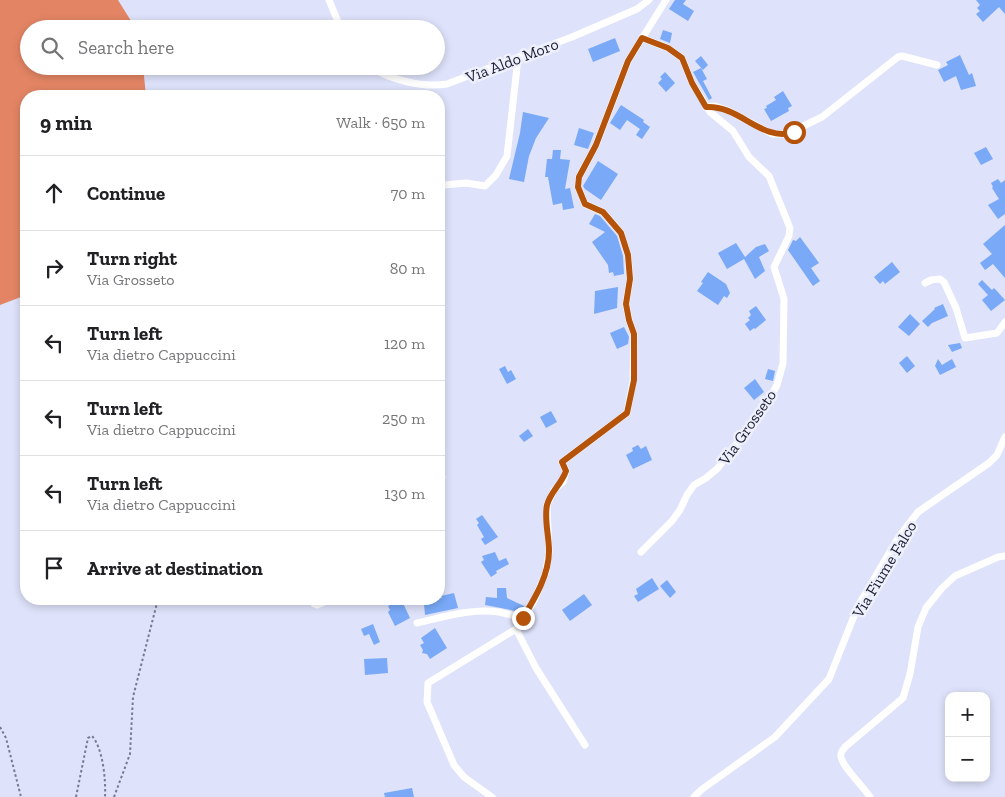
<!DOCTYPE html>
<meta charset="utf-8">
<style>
body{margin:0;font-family:"Zilla Slab",serif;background:#f2f2f2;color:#202124}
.controls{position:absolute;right:15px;bottom:15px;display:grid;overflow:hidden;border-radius:10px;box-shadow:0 2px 8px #0003}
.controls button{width:45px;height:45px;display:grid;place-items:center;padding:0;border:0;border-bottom:1px solid #e0e0e0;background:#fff;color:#202124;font:25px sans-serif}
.stop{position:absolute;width:15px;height:15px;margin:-11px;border:4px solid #b45309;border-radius:50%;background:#fff}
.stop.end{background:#b45309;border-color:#fff;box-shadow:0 1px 5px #0008}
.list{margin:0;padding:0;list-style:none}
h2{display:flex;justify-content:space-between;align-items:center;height:65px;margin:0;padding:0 20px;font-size:21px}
h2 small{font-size:16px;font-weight:400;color:#757577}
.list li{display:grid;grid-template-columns:32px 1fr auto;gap:15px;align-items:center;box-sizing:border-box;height:75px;padding:0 20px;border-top:1px solid #e0e0e0}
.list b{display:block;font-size:19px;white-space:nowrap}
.list p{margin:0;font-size:16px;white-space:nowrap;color:#757577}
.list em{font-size:16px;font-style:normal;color:#757577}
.icon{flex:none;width:28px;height:28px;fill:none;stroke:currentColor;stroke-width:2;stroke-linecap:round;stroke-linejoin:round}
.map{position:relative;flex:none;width:1005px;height:797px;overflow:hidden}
.search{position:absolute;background:#fff;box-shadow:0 2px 8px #0003;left:20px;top:20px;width:425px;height:55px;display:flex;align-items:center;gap:12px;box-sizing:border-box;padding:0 18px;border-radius:28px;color:#757577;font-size:19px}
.panel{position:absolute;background:#fff;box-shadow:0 2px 8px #0003;left:20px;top:90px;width:425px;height:515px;border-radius:20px}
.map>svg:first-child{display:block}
.forest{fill:#e38564}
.building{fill:#79a9f7}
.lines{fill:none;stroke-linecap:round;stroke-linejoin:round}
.path{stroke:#777990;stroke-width:2;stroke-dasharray:2.5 2.5;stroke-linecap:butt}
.street{stroke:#fff;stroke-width:7}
.route{stroke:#b45309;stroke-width:6}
.labels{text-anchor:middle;stroke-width:5;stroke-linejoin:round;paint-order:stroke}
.street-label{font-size:16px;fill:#1b1c32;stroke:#eef0fc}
</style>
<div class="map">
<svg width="1005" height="797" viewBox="0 0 1005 797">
<rect width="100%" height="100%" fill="#dee2fa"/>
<path class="forest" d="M0,0H118L136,29H29V66H143L146,96H26V295L0,305Z"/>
<g class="building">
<path d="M675,0H686L683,4L694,11L688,21L669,9Z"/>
<path d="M976,0H1005V14L999,7L983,22L976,14L980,11L977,8L980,5Z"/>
<path d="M663,30L672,33L670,43L660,39Z"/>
<path d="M615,38L620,51L593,62L588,49Z"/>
<path d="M960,55L969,75L972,73L976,86L961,90L956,76L944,82L938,70L948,65L946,62Z"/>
<path d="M701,56L708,65L703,70L695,61Z"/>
<path d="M701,68L707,79L703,81L712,98L709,100L693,72Z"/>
<path d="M665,72L675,83L666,92L658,83L662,79L660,77Z"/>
<path d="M783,91L792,106L788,108L789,111L771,121L764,109L767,108L766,106L776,100L774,97Z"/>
<path d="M621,105L644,120L643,122L650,127L642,139L636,135L640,129L627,120L620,130L610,123Z"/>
<path d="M523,112L549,118L536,138L529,156L524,182L509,179L520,133Z"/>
<path d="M579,128L594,133L588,149L574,145Z"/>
<path d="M986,147L993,159L981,165L974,153Z"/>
<path d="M553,150H561L560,159L570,160L565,189L570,188L574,208L563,210L562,203L553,205L548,177H545L547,159H552Z"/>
<path d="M598,161L618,174L601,200L585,189L583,186Z"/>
<path d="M998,179L1001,183L1005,180V214L998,219L988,205L999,199L992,188L993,187L991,183Z"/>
<path d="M595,214L600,216L617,236L623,256L624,274L614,276L613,272L609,273L608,265L592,242L605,232L589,224Z"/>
<path d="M1005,225V278L993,264L985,270L980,263L992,254L983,244Z"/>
<path d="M800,237L819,263L811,268L820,281L813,286L788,250L793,240L796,241Z"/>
<path d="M736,243L745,257L756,247L765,244L769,251L759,257L765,271L755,279L744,259L727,269L718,253Z"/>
<path d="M892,262L900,272L885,284L883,281L880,284L874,277Z"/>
<path d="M708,272L726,284L730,293L727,298L724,296L718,305L697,291L703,283L701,282Z"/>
<path d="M982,280L992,290L994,288L996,290L1005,300L991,311L982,300L988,295L978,284Z"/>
<path d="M618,287L617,308L594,314L595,291Z"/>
<path d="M943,304L948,316L932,323L928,327L922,321L935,309L934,308Z"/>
<path d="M756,306L766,320L755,329L754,328L750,331L745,324L750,320L748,318L751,315L749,311Z"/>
<path d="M910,314L920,324L909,336L898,327Z"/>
<path d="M624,327L629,337L628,344L617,349L610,333Z"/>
<path d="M960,343L962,348L952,352L948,345Z"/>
<path d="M907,356L915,366L907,373L899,363Z"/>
<path d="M938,359L942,365L952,359L956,367L940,375L935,366Z"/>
<path d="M505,366L508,372L511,370L516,379L507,384L499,369Z"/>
<path d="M768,369L775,371L773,381L765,379Z"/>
<path d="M755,379L764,392L754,400L744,388Z"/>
<path d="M551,411L557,422L546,428L540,417Z"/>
<path d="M528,429L533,436L524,442L519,436Z"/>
<path d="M638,445L641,449L646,446L652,460L633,469L626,455L633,451L632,448Z"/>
<path d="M482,515L498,537L485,545L481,539L484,537L477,525L479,523L476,519Z"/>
<path d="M495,552L499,561L506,558L509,564L496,571L497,573L491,577L481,562L484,560L482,556Z"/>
<path d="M652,578L659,589L638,602L634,596L638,594L636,589Z"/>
<path d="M667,580L676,592L670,598L660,586Z"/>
<path d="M497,588H506L507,598L524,606L521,612L485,605L486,597L497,598Z"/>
<path d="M454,593L458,608L425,615L424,604H430V600L442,598L441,596Z"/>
<path d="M584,594L592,605L570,621L562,610Z"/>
<path d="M401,599L410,618L395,626L388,612L390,610L388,606Z"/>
<path d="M373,624L380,642L374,645L369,634L364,636L361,629Z"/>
<path d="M435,628L447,648L430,659L427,654L422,653L423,650L420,645L424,643L421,638Z"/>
<path d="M387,658L388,673L365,675L364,659Z"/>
<path d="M412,788L414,797H385L384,793Z"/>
</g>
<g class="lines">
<g class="path">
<path d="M0,727L6,738L21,797"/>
<path d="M76,797L88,738L92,736C103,748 106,781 105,797"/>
<path d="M114,797L130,754L133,697L158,599"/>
</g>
<g class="street">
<path d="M329,0L341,29"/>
<path d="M369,66C391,80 422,88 447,84L572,37L637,9L649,0"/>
<path d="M706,107L715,106L729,111L772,134H787L822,117L898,57L902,56L937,65"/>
<path d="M439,190L444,185L466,183L485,186L496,175L507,156L518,58"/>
<path d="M925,283L931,280L940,279L944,282L956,308L965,338L997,333L1005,322"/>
<path d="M439,473L442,477"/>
<path d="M641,552L672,521L680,510L687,495L694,485L706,478L718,468L767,403L777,385L783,363L784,299L774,267L789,236L790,228L769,176L749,157L733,131L710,112L692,83L682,58L668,48L642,38"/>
<path d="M313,599L314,604L317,605L324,602"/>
<path d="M417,623C444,617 472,608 499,612C507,614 515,616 523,618"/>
<path d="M516,629L536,668L585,745"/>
<path d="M492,797L464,777L454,765L427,702L428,683L516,629L534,601L546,572L549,552L547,505L554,490L563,482L566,471L562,462L627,413L633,381L634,334L629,320L626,304L630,279L628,255L621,233L603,212L585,204L578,187L579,177L596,145L628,61L666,0"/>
<path d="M694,797L701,790L775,737L829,679L858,606L898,538L918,512L989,463L997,455L1005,437"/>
<path d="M870,797C865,788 838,763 841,754C841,751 844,749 845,747L903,698L910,674L918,627L926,608L942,588L955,576L998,557L1005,556"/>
</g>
</g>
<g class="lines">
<path class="route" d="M523,618C535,598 549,575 549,551C549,536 544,519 547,505C551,491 561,485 566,471L562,462L627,413L634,380V334L629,320L626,304L630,279L628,255L621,233L603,212L585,204L578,187L579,177L596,145L628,61L642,38L668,48L682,58L692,83L706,107C740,105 762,143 794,132"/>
</g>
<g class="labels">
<g class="street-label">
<text transform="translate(512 60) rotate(-21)" y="6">Via Aldo Moro</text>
<text transform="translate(747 427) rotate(-55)" y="6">Via Grosseto</text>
<text transform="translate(884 569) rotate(-59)" y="6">Via Fiume Falco</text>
</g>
</g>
</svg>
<div class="controls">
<button>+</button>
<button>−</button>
</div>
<div class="stop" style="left:794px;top:132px"></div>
<div class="stop end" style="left:523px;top:618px"></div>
<div class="search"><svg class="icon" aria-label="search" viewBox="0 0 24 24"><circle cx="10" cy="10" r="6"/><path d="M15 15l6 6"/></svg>Search here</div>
<section class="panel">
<h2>9 min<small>Walk · 650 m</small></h2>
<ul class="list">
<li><svg class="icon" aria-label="ahead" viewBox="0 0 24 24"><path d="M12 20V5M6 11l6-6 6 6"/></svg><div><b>Continue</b></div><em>70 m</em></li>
<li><svg class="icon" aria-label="right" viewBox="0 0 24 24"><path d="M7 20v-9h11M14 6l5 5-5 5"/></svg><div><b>Turn right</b><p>Via Grosseto</p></div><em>80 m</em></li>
<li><svg class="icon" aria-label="left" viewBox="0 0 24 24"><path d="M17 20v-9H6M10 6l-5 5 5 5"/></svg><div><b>Turn left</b><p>Via dietro Cappuccini</p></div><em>120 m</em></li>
<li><svg class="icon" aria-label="left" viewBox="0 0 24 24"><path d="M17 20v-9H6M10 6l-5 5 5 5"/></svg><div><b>Turn left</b><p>Via dietro Cappuccini</p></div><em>250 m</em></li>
<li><svg class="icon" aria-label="left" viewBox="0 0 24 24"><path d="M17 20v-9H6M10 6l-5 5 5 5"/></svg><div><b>Turn left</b><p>Via dietro Cappuccini</p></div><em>130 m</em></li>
<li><svg class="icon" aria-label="arrive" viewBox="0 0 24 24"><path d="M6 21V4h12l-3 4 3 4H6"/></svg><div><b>Arrive at destination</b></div></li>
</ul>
</section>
</div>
